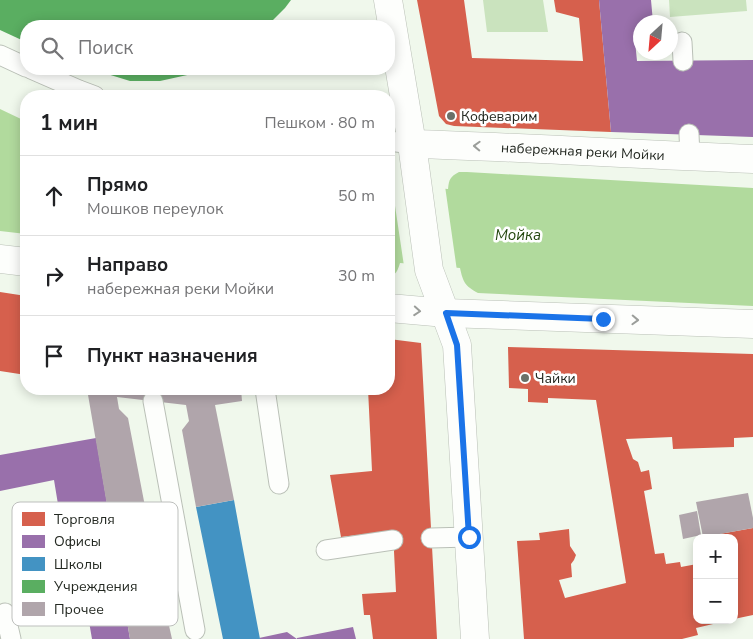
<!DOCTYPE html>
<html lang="ru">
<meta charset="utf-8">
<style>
body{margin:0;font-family:"Nunito Sans",sans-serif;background:#f6f6f6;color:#202124}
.controls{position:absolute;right:15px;bottom:15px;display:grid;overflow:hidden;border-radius:10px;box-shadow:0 2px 12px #0003}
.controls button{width:45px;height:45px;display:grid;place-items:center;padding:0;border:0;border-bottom:1px solid #e0e0e0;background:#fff;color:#202124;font:25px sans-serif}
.compass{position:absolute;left:633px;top:15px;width:45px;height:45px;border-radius:50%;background:#fff;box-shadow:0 2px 12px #0003;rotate:206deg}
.stop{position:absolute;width:15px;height:15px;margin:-11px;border:4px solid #1a73e8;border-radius:50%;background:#fff}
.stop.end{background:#1a73e8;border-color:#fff;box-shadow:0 1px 5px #0008}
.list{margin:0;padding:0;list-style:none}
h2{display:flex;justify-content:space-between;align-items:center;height:65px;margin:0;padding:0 20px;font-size:21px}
h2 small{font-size:16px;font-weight:400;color:#757577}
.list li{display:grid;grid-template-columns:32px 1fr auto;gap:15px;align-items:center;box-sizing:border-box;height:80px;padding:0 20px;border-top:1px solid #e0e0e0}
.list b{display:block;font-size:19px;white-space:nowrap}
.list p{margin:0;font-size:16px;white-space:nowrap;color:#757577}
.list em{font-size:16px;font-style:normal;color:#757577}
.icon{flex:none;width:28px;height:28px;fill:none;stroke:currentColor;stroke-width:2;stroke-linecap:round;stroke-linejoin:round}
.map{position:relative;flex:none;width:753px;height:639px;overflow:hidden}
.search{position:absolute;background:#fff;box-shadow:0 2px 12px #0003;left:20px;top:20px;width:375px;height:55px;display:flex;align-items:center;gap:12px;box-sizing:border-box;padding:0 18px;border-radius:20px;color:#757577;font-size:19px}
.panel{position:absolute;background:#fff;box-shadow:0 2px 12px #0003;left:20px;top:90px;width:375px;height:305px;border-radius:20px}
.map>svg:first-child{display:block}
.green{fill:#cae3be}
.water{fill:#b1da9d}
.pier{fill:#f0f8ec}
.shops{fill:#d6604d}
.offices{fill:#9970ab}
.schools{fill:#4393c3}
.public{fill:#5aae61}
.building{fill:#b0a5ab}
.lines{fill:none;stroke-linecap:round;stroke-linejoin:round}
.service-casing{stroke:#bac0b7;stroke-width:21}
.minor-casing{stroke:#bac0b7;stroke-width:29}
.tertiary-casing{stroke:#bac0b7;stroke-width:29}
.service{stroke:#fdfefc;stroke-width:19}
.minor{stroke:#fdfefc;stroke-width:28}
.tertiary{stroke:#fdfefc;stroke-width:28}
.oneway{stroke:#9b9e9a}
.route{stroke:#1a73e8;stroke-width:6}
.poi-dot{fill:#6b7169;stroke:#fff;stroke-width:2}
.labels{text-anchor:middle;stroke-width:5;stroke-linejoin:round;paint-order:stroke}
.poi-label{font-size:14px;fill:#242922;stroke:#fff;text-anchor:start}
.street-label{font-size:14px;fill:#242922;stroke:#fff}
.water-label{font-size:15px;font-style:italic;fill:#254810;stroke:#fff}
.key{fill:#fff;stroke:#bdbfbd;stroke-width:1}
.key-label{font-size:14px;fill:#242922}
</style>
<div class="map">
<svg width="753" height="639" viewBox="0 0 753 639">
<rect width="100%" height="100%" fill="#f0f8ec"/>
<g class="green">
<path d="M483,0H543L548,32H487Z"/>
<path d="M669,0H746L747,11L670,17Z"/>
</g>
<g class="water">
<path d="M0,109L21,119L26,120V234L0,231Z"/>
<path d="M459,172H467L753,188V306L478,293C465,286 463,282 460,268L400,263C398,270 396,275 389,277V178L390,184L448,189C449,179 450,177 459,172Z"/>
</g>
<path class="pier" d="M391,179L392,182L445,186L457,271L404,266Z"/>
<g class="shops">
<path d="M417,0H464L472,58L583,61L579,18L556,12L554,0H599L611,132L454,126L446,124L439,116Z"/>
<path d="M0,292L26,296V375L0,371Z"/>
<path d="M389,339L421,343L437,639H373L370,615H364L362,594L396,592L393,531L341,537L330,475L372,471L368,389H389Z"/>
<path d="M508,347L753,354V437L734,438V447L673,449L672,437L626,439L633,459L638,462L641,472L649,470L652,489L644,491L655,554L664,553L666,564L680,562L681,567L697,564V620L726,621L696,628L698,635L682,639H524L517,541L540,540L539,533L569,529L570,546L576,555L574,560L571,564L572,577L559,580L565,598L626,583L596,400L548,398V403L528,402V389L509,388Z"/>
<path d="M753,528V615L734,619V538H703V537Z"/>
</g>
<g class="offices">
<path d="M599,0H651L653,22H640V40L635,41L637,61L753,60V137L611,132Z"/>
<path d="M96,438L130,639H92L81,575L70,577L54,480L0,491V455Z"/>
<path d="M353,627L356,639H297V638Z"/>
<path d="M287,632L297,639H260L259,638Z"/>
</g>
<path class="schools" d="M234,500L242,544L260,639H223L196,507Z"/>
<g class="public">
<path d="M0,0H291L285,8L267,26H26V42L0,30Z"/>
<path d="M91,69H210V70L160,81H130Z"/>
</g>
<g class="building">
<path d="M87,389H241L242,401L215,405L234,500L196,507L182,430L189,421L186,405L117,397L119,409L128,418L154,553L161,557L163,569L158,576L172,639H130Z"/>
<path d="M748,493L753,518V528L703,537L696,502Z"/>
<path d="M697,511L701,535L683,539L679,515Z"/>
</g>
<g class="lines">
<defs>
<g id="service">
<path d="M682,42L683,61"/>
<path d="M0,55L26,67"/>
<path d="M31,69L79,90L95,96"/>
<path d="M689,134L690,157"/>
<path d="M389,141L412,144"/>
<path d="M265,389L279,484"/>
<path d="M153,401L195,630"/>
<path d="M431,538L469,537"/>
<path d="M326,550L393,540"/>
<path d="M5,613L11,639"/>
</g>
<g id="minor">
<path id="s1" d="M412,144C526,147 639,155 753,159"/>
<path d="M0,259L26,262"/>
<path d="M389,308L446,313L753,324"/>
</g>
<path id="tertiary" d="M388,0L412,144L429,270L457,345L475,639"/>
</defs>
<use href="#service" class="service-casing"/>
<use href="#minor" class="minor-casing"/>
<use href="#tertiary" class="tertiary-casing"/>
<use href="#service" class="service"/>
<use href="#minor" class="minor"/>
<use href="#tertiary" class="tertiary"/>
</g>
<defs><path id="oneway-chevron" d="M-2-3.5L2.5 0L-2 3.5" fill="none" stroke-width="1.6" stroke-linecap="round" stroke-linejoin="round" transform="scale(1.25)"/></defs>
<g class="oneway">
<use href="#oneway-chevron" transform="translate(477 146) rotate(-178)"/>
<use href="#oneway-chevron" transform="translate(417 311) rotate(4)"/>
<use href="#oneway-chevron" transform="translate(635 320) rotate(2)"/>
</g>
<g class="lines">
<path class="route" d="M469,537L457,345L446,313L603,319"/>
</g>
<g class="poi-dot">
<circle cx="451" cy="116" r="5"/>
<circle cx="525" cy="378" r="5"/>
</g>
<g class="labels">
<g class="poi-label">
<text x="461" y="121">Кофеварим</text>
<text x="535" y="383">Чайки</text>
</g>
<g class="street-label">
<text dy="5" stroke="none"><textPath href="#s1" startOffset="171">набережная реки Мойки</textPath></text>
</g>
<g class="water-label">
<text x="518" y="240">Мойка</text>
</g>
</g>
<rect x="12" y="502" width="166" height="124" rx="8" class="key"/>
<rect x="22" y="512" width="23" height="14" fill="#d6604d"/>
<rect x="22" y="535" width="23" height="13" fill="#9970ab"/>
<rect x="22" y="557" width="23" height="14" fill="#4393c3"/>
<rect x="22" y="580" width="23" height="13" fill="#5aae61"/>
<rect x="22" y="602" width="23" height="14" fill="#b0a5ab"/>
<g class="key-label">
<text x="54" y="524">Торговля</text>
<text x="54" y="546">Офисы</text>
<text x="54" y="569">Школы</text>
<text x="54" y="591">Учреждения</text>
<text x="54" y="614">Прочее</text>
</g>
</svg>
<div class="controls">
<button>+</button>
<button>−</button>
</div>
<svg class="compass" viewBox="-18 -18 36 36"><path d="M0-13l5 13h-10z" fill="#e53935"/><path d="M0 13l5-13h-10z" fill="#757577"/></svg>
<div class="stop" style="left:469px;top:537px"></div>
<div class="stop end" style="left:603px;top:319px"></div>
<div class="search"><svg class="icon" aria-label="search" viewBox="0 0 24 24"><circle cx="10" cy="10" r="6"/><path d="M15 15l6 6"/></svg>Поиск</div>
<section class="panel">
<h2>1 мин<small>Пешком · 80 m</small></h2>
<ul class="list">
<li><svg class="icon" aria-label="ahead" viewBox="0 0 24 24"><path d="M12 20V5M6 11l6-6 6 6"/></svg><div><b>Прямо</b><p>Мошков переулок</p></div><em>50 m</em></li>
<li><svg class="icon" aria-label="right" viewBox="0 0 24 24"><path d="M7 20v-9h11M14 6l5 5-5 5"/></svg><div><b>Направо</b><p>набережная реки Мойки</p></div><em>30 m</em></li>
<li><svg class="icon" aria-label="arrive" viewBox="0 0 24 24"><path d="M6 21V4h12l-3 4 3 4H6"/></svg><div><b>Пункт назначения</b></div></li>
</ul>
</section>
</div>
